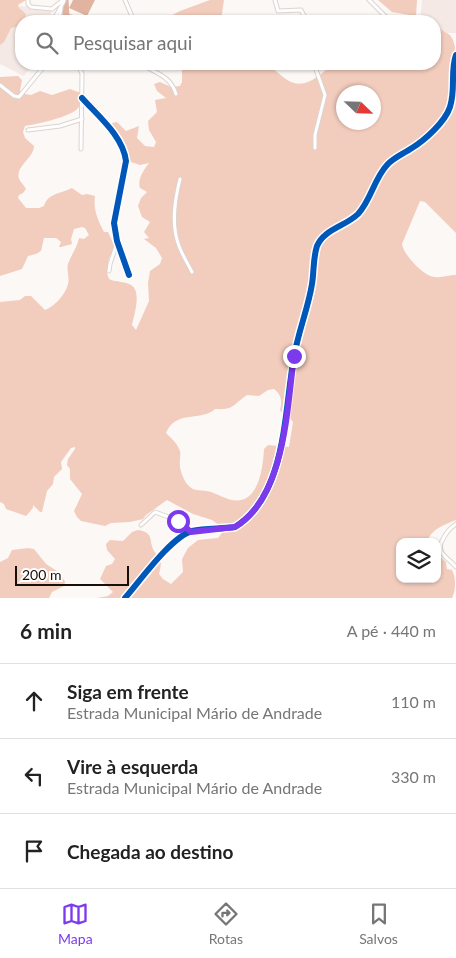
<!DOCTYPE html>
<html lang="pt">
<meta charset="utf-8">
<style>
body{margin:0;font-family:Lato,sans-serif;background:#f6f6f6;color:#222}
.controls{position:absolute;right:15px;bottom:15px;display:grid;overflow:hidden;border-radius:10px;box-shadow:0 1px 4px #0004}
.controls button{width:45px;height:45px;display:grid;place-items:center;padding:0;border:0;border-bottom:1px solid #e0e0e0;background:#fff;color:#222;font:25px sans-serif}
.compass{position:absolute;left:336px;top:85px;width:45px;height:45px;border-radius:50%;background:#fff;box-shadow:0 1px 4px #0004;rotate:113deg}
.scale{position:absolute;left:15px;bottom:12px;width:114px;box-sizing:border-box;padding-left:5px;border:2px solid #180e0a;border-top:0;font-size:14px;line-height:18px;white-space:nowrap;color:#180e0a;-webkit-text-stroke:4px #fff;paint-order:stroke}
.stop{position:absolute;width:15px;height:15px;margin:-11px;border:4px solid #7c3aed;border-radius:50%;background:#fff}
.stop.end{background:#7c3aed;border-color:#fff;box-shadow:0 1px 5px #0008}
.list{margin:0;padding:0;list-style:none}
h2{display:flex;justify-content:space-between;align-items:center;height:65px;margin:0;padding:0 20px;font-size:21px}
h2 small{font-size:16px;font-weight:400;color:#767676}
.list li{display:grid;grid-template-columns:32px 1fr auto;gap:15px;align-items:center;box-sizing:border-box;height:75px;padding:0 20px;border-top:1px solid #e0e0e0}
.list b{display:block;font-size:19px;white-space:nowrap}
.list p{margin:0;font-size:16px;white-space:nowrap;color:#767676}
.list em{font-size:16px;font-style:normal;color:#767676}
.icon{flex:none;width:28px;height:28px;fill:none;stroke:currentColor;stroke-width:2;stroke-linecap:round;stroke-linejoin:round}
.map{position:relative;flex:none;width:456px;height:598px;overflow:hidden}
.search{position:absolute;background:#fff;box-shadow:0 1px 4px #0004;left:15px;right:15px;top:15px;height:55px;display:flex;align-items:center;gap:12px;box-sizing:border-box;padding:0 18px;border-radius:20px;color:#767676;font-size:19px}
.sheet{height:290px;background:#fff}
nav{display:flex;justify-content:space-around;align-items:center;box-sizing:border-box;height:70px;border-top:1px solid #e0e0e0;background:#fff;font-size:14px;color:#767676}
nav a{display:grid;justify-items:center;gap:2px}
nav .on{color:#7c3aed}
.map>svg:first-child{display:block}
.built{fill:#f4e9e4}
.forest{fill:#f2ccbd;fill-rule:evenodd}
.water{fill:#e1b4a1}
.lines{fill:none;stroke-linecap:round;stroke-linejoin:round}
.river{stroke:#e1b4a1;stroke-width:7}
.minor-casing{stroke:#dbd4d0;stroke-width:5}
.tertiary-casing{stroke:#dbd4d0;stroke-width:6}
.minor{stroke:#fffefe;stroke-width:3}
.tertiary{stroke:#fffefe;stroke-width:4.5}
.cycleway-casing{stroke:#fff;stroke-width:9}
.cycleway{stroke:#0057b8;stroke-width:6}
.route{stroke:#7c3aed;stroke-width:6}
</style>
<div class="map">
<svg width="456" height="598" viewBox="0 0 456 598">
<rect width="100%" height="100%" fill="#fcf8f6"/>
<g class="built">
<path d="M422,0H456V33H437V27L435,21H420Z"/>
<path d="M7,5L52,9L49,21H21V64H33L24,76L0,64V24Z"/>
</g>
<g class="forest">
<path d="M0,0H26L18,5L19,8L26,14L24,21H21L20,26L11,28L4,42L0,45Z"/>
<path d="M210,0H224L221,21H161L180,11Z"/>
<path d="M378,0H417L416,16L392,12Z"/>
<path d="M440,29L450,35L453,40L455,47L453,63L454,77L456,72V233L425,202L420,201L402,244C403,254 424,277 435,277C442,278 449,275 456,275V520C446,524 429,530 428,542H400V579H437V554L446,562L447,569L452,570C456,578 456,589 452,598H97L108,596L113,592L100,579L106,566L112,564L115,559L107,550L106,544L110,540L123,541L132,532L138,530C155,533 148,540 154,551C156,554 160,557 161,561C161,565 160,570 159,574L163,579L171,584L183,572L182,559L188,548L198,540L218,538L222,533L223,528L212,520L193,514L167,500L146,515L143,519L130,522L111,523L105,526L81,521L77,517L74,511L82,494L70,479V469L67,465L68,459L75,449V447L71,448L61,462L62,469L54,477L53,484L47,491L42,512H40L33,505V508L26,516L6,509L4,504L0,502V302L20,300L25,296H31L45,310C54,307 66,294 68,284C70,277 66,270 68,264C71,255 77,248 79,238L84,239L89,235L85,228L82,227L74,229L71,239L72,244L61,247H59L61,242L56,238H44L41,251L36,254L28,256L22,269L0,276V77L18,76L22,80L20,91L25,94L31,95L40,91L52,95L70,89L81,93C82,99 81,107 75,111C64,118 38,124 25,126L23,132L25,138L34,146C34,158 15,166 19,179C21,182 24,186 26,189L23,193L19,195L18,198L26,208H39L44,206C48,193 60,194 72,188L82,195L87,194L95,196C93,210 98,220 104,232H108L114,245L112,253L109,258L107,273L109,279C115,282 122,281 129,284C143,289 134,315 132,325L136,330L149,301L148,283L150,271L160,264L162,258L156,248L144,239L149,238L144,232L150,222L142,217L138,206L141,198L147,192L140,188C137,179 144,170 149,163L140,165L131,162L126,147L117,140L112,123L117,122L126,131L139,126L137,138L145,146L154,147L156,142L149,130L148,121L157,112L155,100L166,98L157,91L154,84L160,82L171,87L180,86L182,82V64H220L226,67C233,63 256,61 264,64C278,68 287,88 305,83C314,81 326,69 334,64H435V30ZM344,92H374V122H344ZM274,389C282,395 282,402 280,410L284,416L289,417L293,422L289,447L268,445L264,449C263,467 259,505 232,500C225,499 218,494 211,492C202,489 194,493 187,484C184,480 180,471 180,466C179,461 181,456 180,451C178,444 171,438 166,433C176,409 202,422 215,409C235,410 232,405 247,395L259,396L268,390Z"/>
<path d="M28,548L34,549L46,564L60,573L65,582L64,586L52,592L49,598H0V562L8,558L12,550Z"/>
</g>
<path class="water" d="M73,0H95L87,16L69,8Z"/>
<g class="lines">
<path class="river" d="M65,0L66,17L78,20"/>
<defs>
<g id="minor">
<path d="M28,0V4L31,7L52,9L63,0"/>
<path d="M125,0L134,21"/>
<path d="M275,0L278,11L301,10L307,21"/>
<path d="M369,0L386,17L400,21"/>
<path d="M53,21L64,1"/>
<path d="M59,21L61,8"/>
<path d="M78,64L82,74L81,149"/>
<path d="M141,64C155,73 171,76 176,94"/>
<path d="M314,64L325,95L315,135V148"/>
<path d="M0,85L14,96L19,97L46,64"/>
<path d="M82,98C98,116 123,136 126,161L114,223L117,241L129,275"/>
<path d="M28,130L60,126L82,119"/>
<path d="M180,179C175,199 171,222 178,243C181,253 187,262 192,272"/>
<path d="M109,271L110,264L117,243"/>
<path d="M456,524C450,528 446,533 443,539C434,553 449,558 456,567"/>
<path d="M141,525L155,512L179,521L191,531"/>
</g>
<path id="tertiary" d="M125,598C140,581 171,537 192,531C205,528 221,529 235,527C287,495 284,410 294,357C298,332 308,309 312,284C314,272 313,258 317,246C324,229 346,226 358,214C371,200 374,179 387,165C393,158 403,154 412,148C425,140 445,122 450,107C456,88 450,72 456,55"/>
</defs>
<use href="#minor" class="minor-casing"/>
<use href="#tertiary" class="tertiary-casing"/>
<use href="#minor" class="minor"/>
<use href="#tertiary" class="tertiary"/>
<defs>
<g id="cycleway">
<path d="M82,98C98,116 123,136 126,161L114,223L117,241L129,275"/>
<path d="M125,598C140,581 171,537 192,531C205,528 221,529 235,527C287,495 284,410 294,357C298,332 308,309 312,284C314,272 313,258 317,246C324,229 346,226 358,214C371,200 374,179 387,165C393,158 403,154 412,148C425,140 445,122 450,107C456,88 450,72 456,55"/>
</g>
</defs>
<use href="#cycleway" class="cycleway-casing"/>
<use href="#cycleway" class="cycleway"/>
</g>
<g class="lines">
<path class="route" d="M178,521L191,532L235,527C285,497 287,409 294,356"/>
</g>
</svg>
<div class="controls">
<button><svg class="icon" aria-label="layers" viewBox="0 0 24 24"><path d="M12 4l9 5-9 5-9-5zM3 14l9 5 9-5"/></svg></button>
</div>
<svg class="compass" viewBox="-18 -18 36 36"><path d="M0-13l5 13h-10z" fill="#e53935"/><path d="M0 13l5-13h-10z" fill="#767676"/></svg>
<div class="scale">200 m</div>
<div class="stop" style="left:178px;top:521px"></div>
<div class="stop end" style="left:294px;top:356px"></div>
<div class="search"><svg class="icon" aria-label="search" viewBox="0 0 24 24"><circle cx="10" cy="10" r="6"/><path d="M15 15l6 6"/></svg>Pesquisar aqui</div>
</div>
<section class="sheet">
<h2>6 min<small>A pé · 440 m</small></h2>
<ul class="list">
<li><svg class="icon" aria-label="ahead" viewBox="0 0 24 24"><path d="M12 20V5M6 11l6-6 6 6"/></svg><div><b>Siga em frente</b><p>Estrada Municipal Mário de Andrade</p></div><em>110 m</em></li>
<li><svg class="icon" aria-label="left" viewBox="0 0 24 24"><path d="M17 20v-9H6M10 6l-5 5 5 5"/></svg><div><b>Vire à esquerda</b><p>Estrada Municipal Mário de Andrade</p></div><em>330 m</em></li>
<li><svg class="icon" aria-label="arrive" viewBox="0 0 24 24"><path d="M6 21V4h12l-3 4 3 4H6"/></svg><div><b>Chegada ao destino</b></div></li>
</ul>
</section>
<nav>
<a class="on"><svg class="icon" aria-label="map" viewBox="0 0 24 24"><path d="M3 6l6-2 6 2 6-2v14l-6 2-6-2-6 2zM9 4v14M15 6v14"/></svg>Mapa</a>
<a><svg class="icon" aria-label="directions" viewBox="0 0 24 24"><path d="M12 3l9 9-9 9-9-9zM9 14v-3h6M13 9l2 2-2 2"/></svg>Rotas</a>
<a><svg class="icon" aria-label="saved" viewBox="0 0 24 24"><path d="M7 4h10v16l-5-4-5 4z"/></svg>Salvos</a>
</nav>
